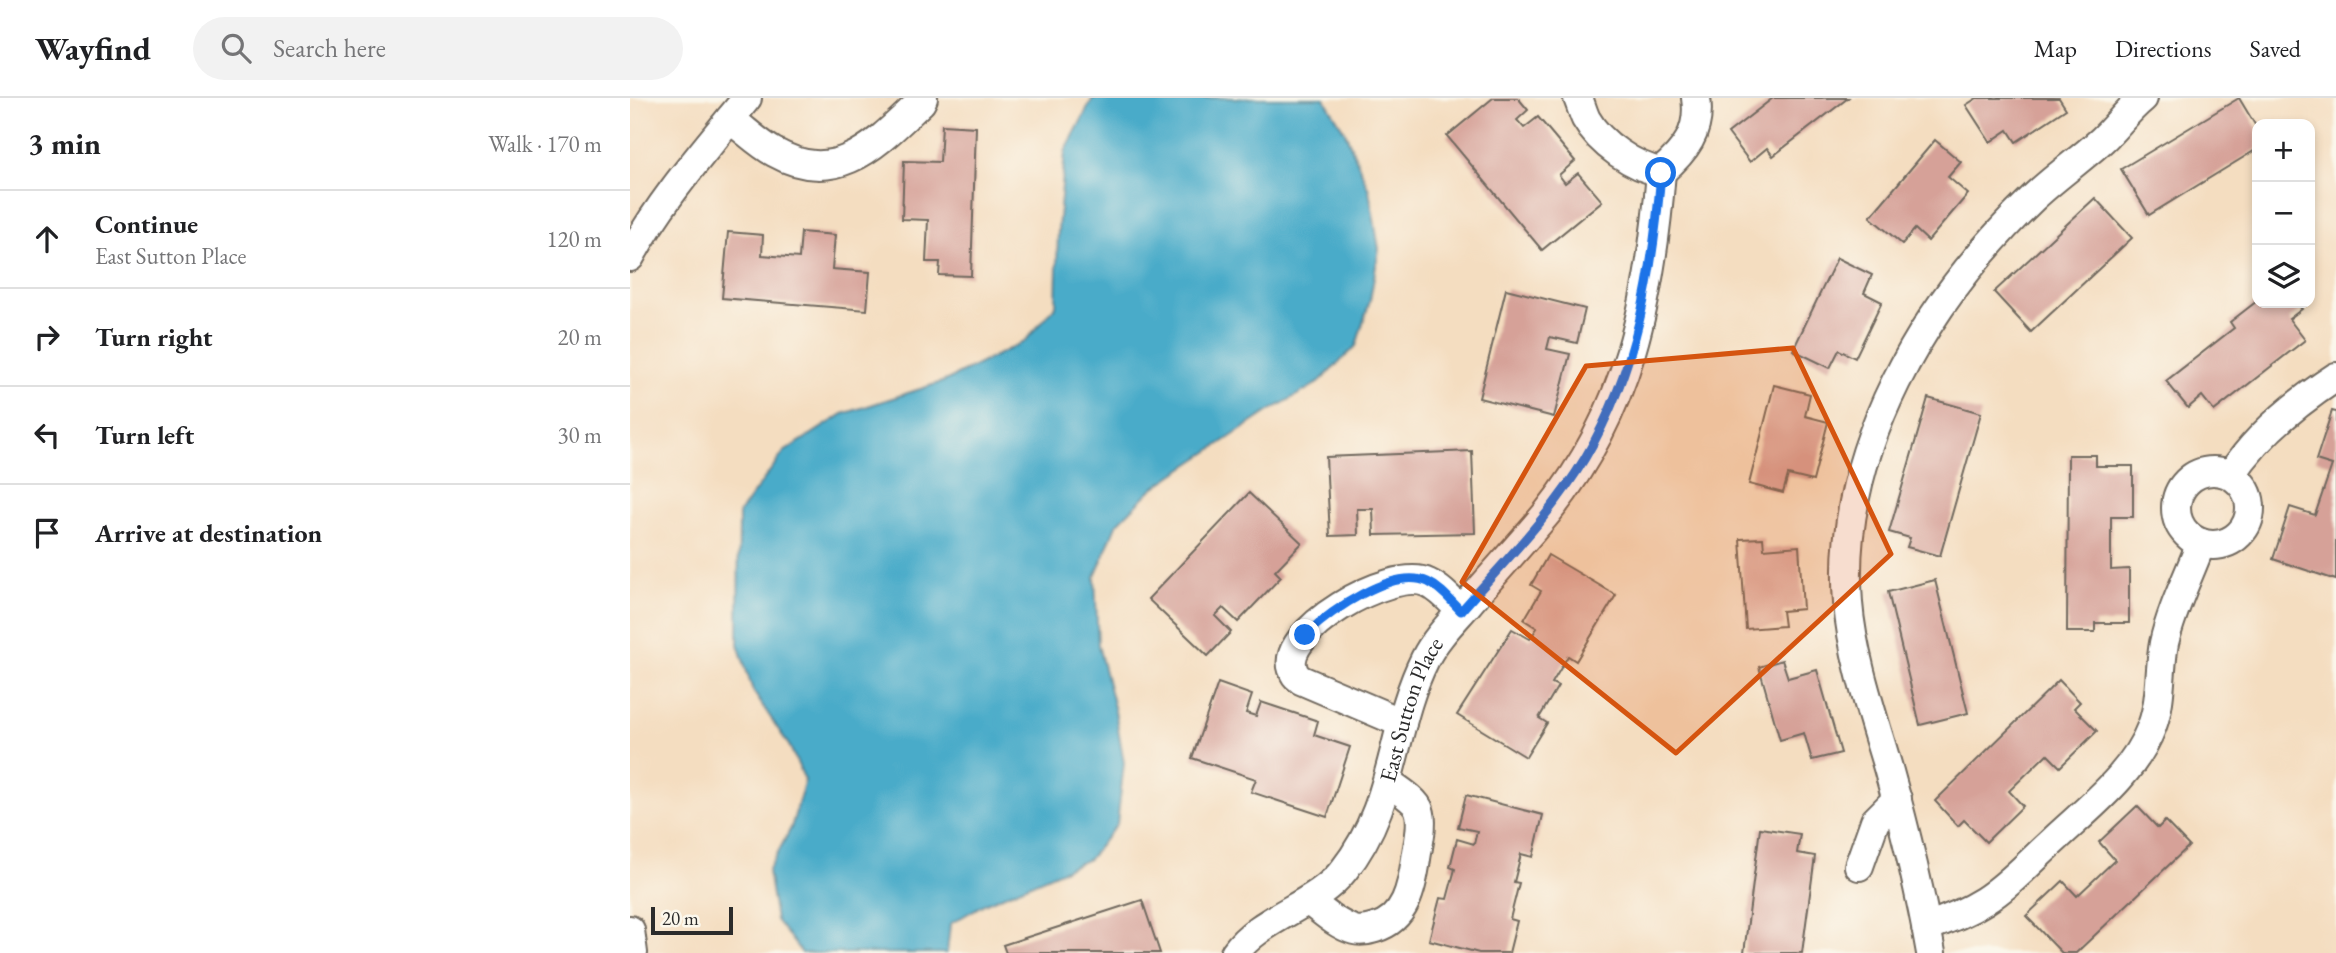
<!DOCTYPE html>
<meta charset="utf-8">
<style>
body{margin:0;font-family:"EB Garamond",serif;background:#f2f2f2;color:#202124}
.controls{position:absolute;right:21px;top:21px;display:grid;overflow:hidden;border-radius:14px;box-shadow:0 4px 10px #0003}
.controls button{width:63px;height:63px;display:grid;place-items:center;padding:0;border:0;border-bottom:2px solid #e0e0e0;background:#fff;color:#202124;font:35px sans-serif}
.scale{position:absolute;left:21px;bottom:18px;width:82px;box-sizing:border-box;padding-left:7px;border:4px solid #2b2b2b;border-top:0;font-size:19px;line-height:24px;white-space:nowrap;color:#2b2b2b;-webkit-text-stroke:5px #fbf7ec;paint-order:stroke}
.stop{position:absolute;width:21px;height:21px;margin:-16px;border:5px solid #1a73e8;border-radius:50%;background:#fff}
.stop.end{background:#1a73e8;border-color:#fff;box-shadow:0 2px 7px #0008}
.list{margin:0;padding:0;list-style:none}
h2{display:flex;justify-content:space-between;align-items:center;height:91px;margin:0;padding:0 28px;font-size:30px}
h2 small{font-size:23px;font-weight:400;color:#757577}
.list li{display:grid;grid-template-columns:46px 1fr auto;gap:21px;align-items:center;box-sizing:border-box;height:98px;padding:0 28px;border-top:2px solid #e0e0e0}
.list b{display:block;font-size:26px;white-space:nowrap}
.list p{margin:0;font-size:23px;white-space:nowrap;color:#757577}
.list em{font-size:23px;font-style:normal;color:#757577}
.icon{flex:none;width:38px;height:38px;fill:none;stroke:currentColor;stroke-width:2;stroke-linecap:round;stroke-linejoin:round}
.map{position:relative;flex:none;width:1706px;height:855px;overflow:hidden}
header{display:flex;align-items:center;gap:42px;box-sizing:border-box;height:98px;padding:0 35px;background:#fff;border-bottom:2px solid #e0e0e0}
header strong{font-size:33px}
nav{display:flex;gap:38px;margin-inline-start:auto;font-size:24px}
.search{width:490px;height:63px;background:#f2f2f2;display:flex;align-items:center;gap:18px;box-sizing:border-box;padding:0 24px;border-radius:38px;color:#757577;font-size:26px}
main{display:flex}
aside{flex:1;background:#fff}
.map>svg:first-child{display:block}
.water{fill:#49abc9;stroke:#3a6b7a;stroke-width:2}
.building{fill:#d6a198}
.lines{fill:none;stroke-linecap:round;stroke-linejoin:round}
.minor-casing{stroke:#71695f;stroke-width:32}
.minor{stroke:#fff;stroke-width:28}
.route{stroke:#1a73e8;stroke-width:9}
.marked{fill:#d5540f;fill-opacity:0.2;stroke:#d5540f;stroke-width:5;stroke-linejoin:round}
.labels{text-anchor:middle;stroke-width:6;stroke-linejoin:round;paint-order:stroke}
.street-label{font-size:23px;fill:#2b2b2b;stroke:#fbf7ec}
</style>
<header>
<strong>Wayfind</strong>
<div class="search"><svg class="icon" aria-label="search" viewBox="0 0 24 24"><circle cx="10" cy="10" r="6"/><path d="M15 15l6 6"/></svg>Search here</div>
<nav><a>Map</a><a>Directions</a><a>Saved</a></nav>
</header>
<main>
<aside>
<h2>3 min<small>Walk · 170 m</small></h2>
<ul class="list">
<li><svg class="icon" aria-label="ahead" viewBox="0 0 24 24"><path d="M12 20V5M6 11l6-6 6 6"/></svg><div><b>Continue</b><p>East Sutton Place</p></div><em>120 m</em></li>
<li><svg class="icon" aria-label="right" viewBox="0 0 24 24"><path d="M7 20v-9h11M14 6l5 5-5 5"/></svg><div><b>Turn right</b></div><em>20 m</em></li>
<li><svg class="icon" aria-label="left" viewBox="0 0 24 24"><path d="M17 20v-9H6M10 6l-5 5 5 5"/></svg><div><b>Turn left</b></div><em>30 m</em></li>
<li><svg class="icon" aria-label="arrive" viewBox="0 0 24 24"><path d="M6 21V4h12l-3 4 3 4H6"/></svg><div><b>Arrive at destination</b></div></li>
</ul>
</aside>
<div class="map">
<svg width="1706" height="855" viewBox="0 0 1706 855">
<rect width="100%" height="100%" fill="#fbf7ec"/>
<filter id="ink" filterUnits="userSpaceOnUse"><feTurbulence type="fractalNoise" baseFrequency=".0143" numOctaves="2"/><feDisplacementMap in="SourceGraphic" scale="14" xChannelSelector="R" yChannelSelector="G"/><feConvolveMatrix kernelMatrix="1 2 1 2 8 2 1 2 1" color-interpolation-filters="sRGB"/></filter>
<filter id="wash" filterUnits="userSpaceOnUse"><feTurbulence type="fractalNoise" baseFrequency=".00686" numOctaves="4" result="noise"/><feDisplacementMap in="SourceGraphic" scale="28" xChannelSelector="R" yChannelSelector="G"/><feGaussianBlur stdDeviation="1.57" result="paint"/><feColorMatrix in="noise" values="0 0 0 0 0 0 0 0 0 0 0 0 0 0 0 0 0 1.4 0 .05"/><feComposite in="paint" operator="in"/></filter>
<g filter="url(#wash)">
<rect width="100%" height="100%" fill="#f4ddc0"/>
<path class="water" d="M463,0H694L715,34L739,92L749,151L740,202L726,248L688,285L641,312L522,391L486,427L465,479L468,547L485,613L494,665L487,726L459,761L356,805L320,826L317,855H172L146,822L138,773L161,730L175,682L160,649L123,593L108,546L109,415L154,354L213,316L315,283L395,243L426,208L428,132L435,54Z"/>
<g id="blocks">
<g class="building">
<path d="M863,0H888L898,12L887,22L894,30L908,19L945,63L929,77L935,85L948,75L972,103L912,152L817,38Z"/>
<path d="M1143,0H1218L1143,58L1137,50L1120,64L1098,35Z"/>
<path d="M1347,0H1429L1436,11L1386,44L1378,32L1360,44L1336,7Z"/>
<path d="M1609,0L1627,30V51L1519,117L1491,71Z"/>
<path d="M312,27L346,29L341,178L309,177L310,164H296L298,122L272,121L274,63L310,64Z"/>
<path d="M1305,42L1331,64L1318,79L1338,96L1298,143L1285,131L1272,146L1240,119Z"/>
<path d="M1465,100L1502,140L1401,234L1364,194Z"/>
<path d="M98,134L133,137L132,157L169,160L171,134L205,137L202,171L240,174L237,212L92,200Z"/>
<path d="M1207,160L1242,177L1234,195L1252,204L1225,260L1209,252L1200,270L1163,252Z"/>
<path d="M876,191L955,211L947,245L920,239L917,251L940,256L924,319L849,300Z"/>
<path d="M1627,203L1666,205L1672,211L1659,221L1675,242L1584,313L1572,298L1558,310L1536,283L1604,230L1600,224Z"/>
<path d="M1144,287L1180,296L1175,318L1198,324L1183,383L1158,377L1153,395L1119,386Z"/>
<path d="M1298,300L1351,315L1310,458L1277,449L1280,440L1259,434Z"/>
<path d="M1702,313L1706,314V482L1643,461L1660,409L1685,417L1702,367L1686,362Z"/>
<path d="M842,353L845,435L744,437L743,411H727L728,437L700,438L696,359Z"/>
<path d="M1438,357H1466V368H1503V419H1481V472L1499,471V525H1465V534H1437Z"/>
<path d="M619,395L672,445L645,473L651,479L608,524L593,510L585,518L601,534L578,558L518,501Z"/>
<path d="M1133,440L1134,451L1169,448L1173,511L1152,513L1154,528L1116,531L1110,441Z"/>
<path d="M918,457L986,497L946,563L938,558L922,585L928,588L909,620L917,625L896,659L827,617L882,531L900,541L907,530L894,522L911,493L901,487Z"/>
<path d="M1305,482L1338,615L1290,627L1258,494Z"/>
<path d="M1152,562L1158,580L1187,572L1211,655L1182,662L1174,635L1150,642L1129,569Z"/>
<path d="M1429,582L1450,604L1444,610L1467,633L1430,669L1417,656L1379,693L1393,708L1356,744L1334,722L1328,728L1305,703Z"/>
<path d="M588,585L622,597L616,615L626,618L631,604L688,623L684,637L720,649L697,719L621,694L626,681L562,660Z"/>
<path d="M836,697L913,717L903,759L891,756L884,784L889,785L880,821L887,823L879,855H849L799,842L810,800L817,801L825,771L820,769L827,741L844,746L847,733L828,729Z"/>
<path d="M1507,708L1528,730L1535,723L1559,748L1446,855H1432L1396,818L1433,783L1447,798L1485,762L1469,744Z"/>
<path d="M1130,730L1170,736L1167,755L1185,758L1172,855H1114Z"/>
<path d="M512,802L530,855H376L373,847Z"/>
</g>
</g>
</g>
<g filter="url(#ink)">
<use href="#blocks" fill-opacity="0" stroke="#71695f" stroke-width="2"/>
<g class="lines">
<defs>
<g id="minor">
<path d="M948,0C951,7 953,15 956,21C970,46 1004,69 1031,74C1055,53 1071,34 1066,0"/>
<path d="M100,21C114,31 129,46 144,54C208,90 247,45 291,4L293,0"/>
<path d="M0,159C31,101 76,51 117,0"/>
<circle cx="1583" cy="410" r="37"/>
<path d="M1601,377C1627,337 1666,305 1706,279"/>
<path d="M772,625L671,582C669,580 665,578 664,574C644,536 762,467 798,485C811,491 821,503 831,513"/>
<path d="M1229,768L1245,723L1267,701"/>
<path d="M679,803C692,813 707,827 724,832C731,834 738,832 745,830C776,821 782,789 786,761C788,746 794,726 789,712C786,702 767,691 758,684"/>
<path d="M1296,829C1317,822 1335,815 1354,803C1379,787 1400,764 1422,744C1458,710 1504,676 1522,628C1532,601 1529,572 1534,545C1542,510 1559,478 1571,445"/>
<path d="M0,832L3,855"/>
<path id="s1" d="M605,855C630,819 686,808 714,772C766,707 760,631 795,561C805,541 822,524 837,507C863,476 891,446 917,415C999,313 1021,201 1031,74"/>
<path d="M1301,855C1290,792 1275,731 1258,670C1243,619 1222,558 1218,505C1206,352 1296,203 1403,100C1425,79 1450,62 1472,42C1486,29 1498,12 1513,0"/>
</g>
</defs>
<use href="#minor" class="minor-casing"/>
<use href="#minor" class="minor"/>
</g>
</g>
<g class="lines" filter="url(#ink)">
<path class="route" d="M675,537C700,514 762,468 798,484C811,490 821,503 831,513C874,464 922,416 955,360C1007,272 1023,175 1031,75"/>
</g>
<path class="marked" d="M1163,250L1261,456L1046,655L832,484L956,268Z"/>
<g class="labels">
<g class="street-label">
<text dy="8" stroke="none"><textPath href="#s1" startOffset="313">East Sutton Place</textPath></text>
</g>
</g>
</svg>
<div class="controls">
<button>+</button>
<button>−</button>
<button><svg class="icon" aria-label="layers" viewBox="0 0 24 24"><path d="M12 4l9 5-9 5-9-5zM3 14l9 5 9-5"/></svg></button>
</div>
<div class="scale">20 m</div>
<div class="stop" style="left:1031px;top:75px"></div>
<div class="stop end" style="left:675px;top:537px"></div>
</div>
</main>
